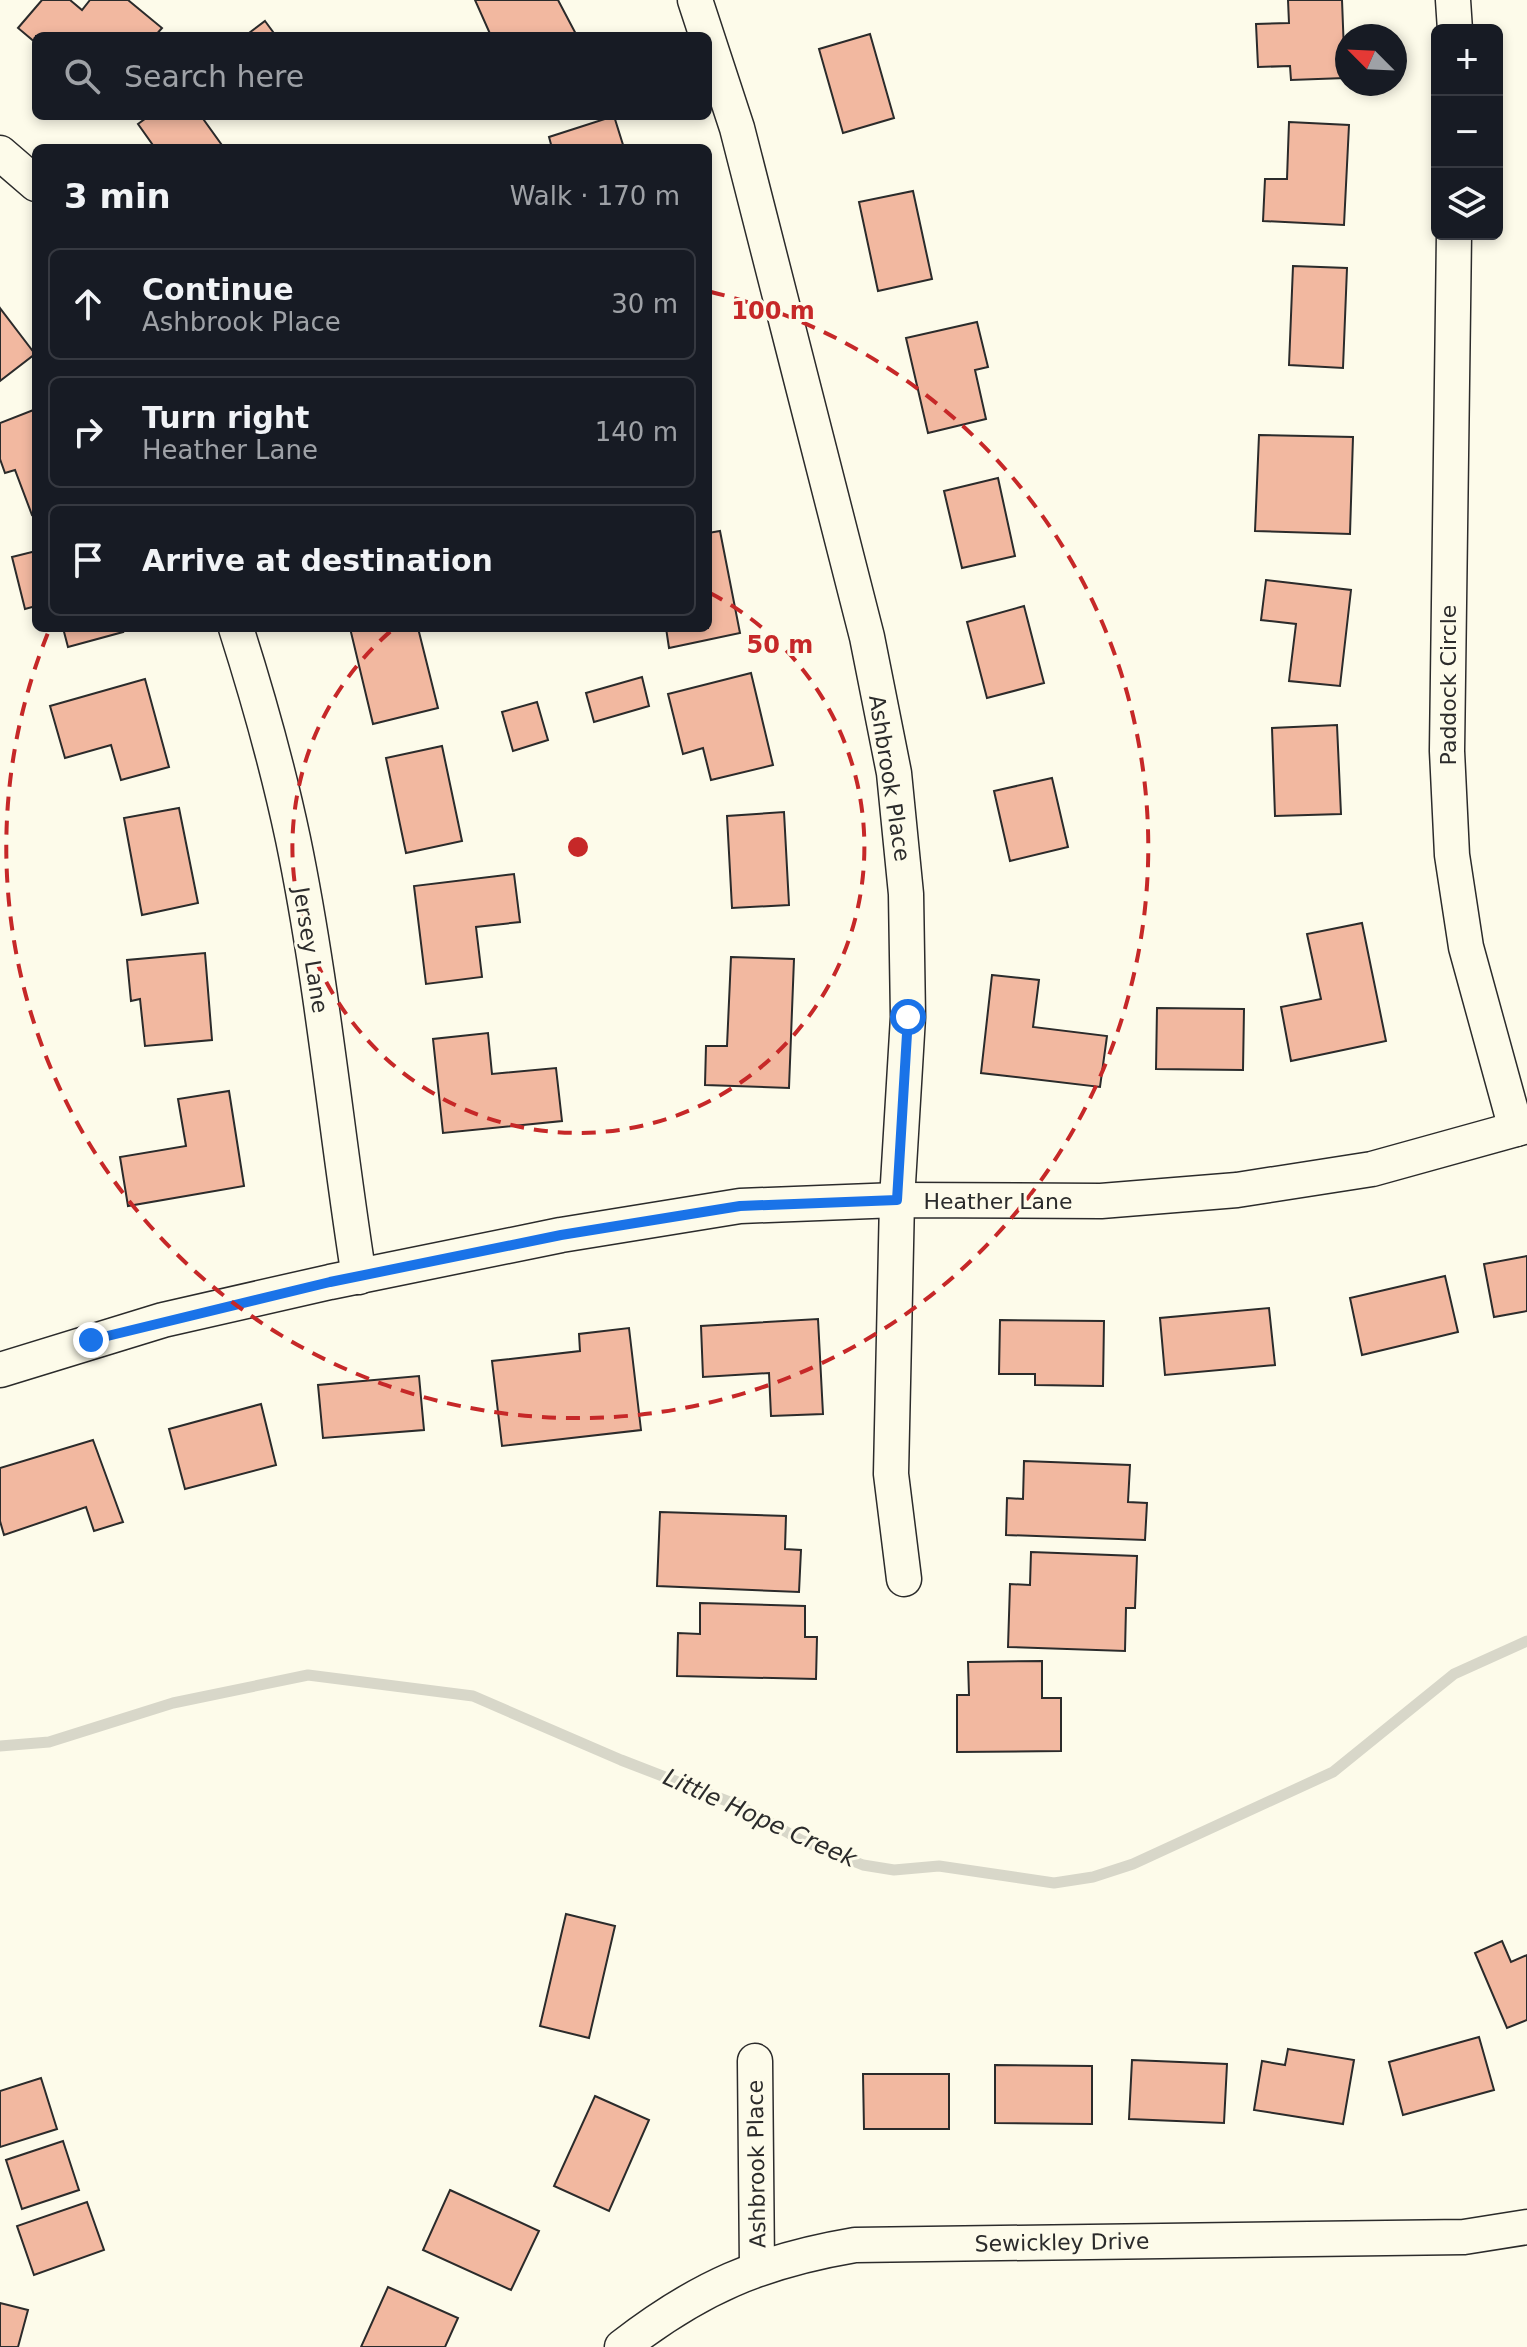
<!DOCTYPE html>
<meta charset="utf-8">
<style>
body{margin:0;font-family:"DejaVu Sans",sans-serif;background:#20242c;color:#f1f3f6}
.controls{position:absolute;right:24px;top:24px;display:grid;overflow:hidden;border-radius:12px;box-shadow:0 4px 12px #0003}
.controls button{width:72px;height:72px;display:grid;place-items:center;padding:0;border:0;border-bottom:2px solid #363941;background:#171b24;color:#f1f3f6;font:40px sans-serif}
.compass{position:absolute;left:1335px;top:24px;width:72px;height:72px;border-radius:50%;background:#171b24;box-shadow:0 4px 12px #0003;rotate:294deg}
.stop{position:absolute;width:24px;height:24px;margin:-18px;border:6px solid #1a73e8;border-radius:50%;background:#fff}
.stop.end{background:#1a73e8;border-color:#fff;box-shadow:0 2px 8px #0008}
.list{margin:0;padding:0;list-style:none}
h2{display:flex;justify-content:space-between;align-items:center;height:104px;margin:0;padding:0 32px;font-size:34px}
h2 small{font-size:26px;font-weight:400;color:#9ea1a6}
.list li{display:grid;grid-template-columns:52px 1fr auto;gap:24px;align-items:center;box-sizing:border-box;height:112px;margin:0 16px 16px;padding:0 16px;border:2px solid #363941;border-radius:12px}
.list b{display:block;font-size:30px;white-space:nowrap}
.list p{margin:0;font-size:26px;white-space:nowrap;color:#9ea1a6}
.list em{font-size:26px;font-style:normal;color:#9ea1a6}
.icon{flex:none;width:44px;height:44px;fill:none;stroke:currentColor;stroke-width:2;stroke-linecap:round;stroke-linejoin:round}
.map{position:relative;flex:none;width:1527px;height:2347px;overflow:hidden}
.search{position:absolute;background:#171b24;box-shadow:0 4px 12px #0003;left:32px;top:32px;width:680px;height:88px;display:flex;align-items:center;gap:20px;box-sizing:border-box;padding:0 28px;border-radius:12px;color:#9ea1a6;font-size:30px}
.panel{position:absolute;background:#171b24;box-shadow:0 4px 12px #0003;left:32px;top:144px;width:680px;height:488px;border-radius:12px}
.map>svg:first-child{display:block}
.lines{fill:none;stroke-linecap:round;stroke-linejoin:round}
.stream{stroke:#d8d7c9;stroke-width:11}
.building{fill:#f2b8a0;stroke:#2b2b2b;stroke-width:2}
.street-casing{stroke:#2b2b2b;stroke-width:37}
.street{stroke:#fdfbea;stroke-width:34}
.route{stroke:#1a73e8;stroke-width:10}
.ring{fill:none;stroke:#c62828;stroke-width:4;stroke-dasharray:14 10}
.labels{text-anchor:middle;stroke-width:6;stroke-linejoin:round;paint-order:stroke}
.street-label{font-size:22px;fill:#2b2b2b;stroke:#fdfbea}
.water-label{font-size:24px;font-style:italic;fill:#2b2b2b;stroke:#fdfbea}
.centre{fill:#c62828;stroke:#fdfbea;stroke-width:4}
.ring-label{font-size:24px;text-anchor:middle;font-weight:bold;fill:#c62828;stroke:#fdfbea;stroke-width:6;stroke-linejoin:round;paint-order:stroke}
</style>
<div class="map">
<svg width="1527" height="2347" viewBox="0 0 1527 2347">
<rect width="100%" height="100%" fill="#fdfbea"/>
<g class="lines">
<path class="stream" d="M0,1746L49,1742L173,1703L308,1675L473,1696L621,1760L740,1806L801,1840L863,1865L894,1870L939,1866L1054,1883L1093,1877L1133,1864L1333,1772L1454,1674L1527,1641"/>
</g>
<g class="building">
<path d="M42,0H70L82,10L90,0H128L162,28L155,36H36V43L18,28Z"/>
<path d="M475,0H558L577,36H491Z"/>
<path d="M1288,0H1342L1345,78L1291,80L1290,66L1258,67L1256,24L1289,23Z"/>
<path d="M265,21L276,36H245Z"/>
<path d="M870,34L894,118L843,133L819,49Z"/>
<path d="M149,116H201L224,148H155L138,124Z"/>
<path d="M614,116L624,148H552L549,137Z"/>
<path d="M1289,122L1349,125L1344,225L1263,221L1265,179H1287Z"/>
<path d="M913,191L932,279L878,291L859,202Z"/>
<path d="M1293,266L1347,268L1343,368L1289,365Z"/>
<path d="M0,308L35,354L0,381Z"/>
<path d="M977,322L988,367L975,370L986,419L928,433L906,338Z"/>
<path d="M36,409V514L32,515L15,470L5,473L0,459V423Z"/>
<path d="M1259,435L1353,437L1350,534L1255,531Z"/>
<path d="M998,478L1015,556L962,568L944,491Z"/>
<path d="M720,531L740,633L669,648L666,628H708V533Z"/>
<path d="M36,551V606L25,609L12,557Z"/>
<path d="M1266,580L1351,590L1340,686L1289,681L1296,624L1261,620Z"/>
<path d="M1024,606L1044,683L987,698L967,622Z"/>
<path d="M63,628H121L123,632L68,647Z"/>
<path d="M350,628H418L438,708L373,724Z"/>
<path d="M751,673L773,765L711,780L703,748L683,754L668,694Z"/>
<path d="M642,677L649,706L594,722L586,693Z"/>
<path d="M145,679L169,767L121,780L111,745L65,758L50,706Z"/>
<path d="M537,702L548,740L513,751L502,712Z"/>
<path d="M1337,725L1341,814L1275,816L1272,728Z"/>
<path d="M442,746L462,841L406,853L386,758Z"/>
<path d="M1052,778L1068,847L1010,861L994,791Z"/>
<path d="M179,808L198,903L142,915L124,818Z"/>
<path d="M784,812L789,905L732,908L727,816Z"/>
<path d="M514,874L520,922L476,927L482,977L426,984L414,886Z"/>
<path d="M1362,923L1386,1041L1291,1061L1281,1007L1321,999L1307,934Z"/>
<path d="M205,953L212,1040L145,1046L140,999L131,1001L127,960Z"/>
<path d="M731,957L794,959L789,1088L705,1085L706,1046H727Z"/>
<path d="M992,975L1039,980L1033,1027L1107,1036L1100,1087L981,1073Z"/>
<path d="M1157,1008L1244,1009L1243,1070L1156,1069Z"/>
<path d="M488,1033L492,1074L556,1068L562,1121L443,1133L433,1039Z"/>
<path d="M229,1091L244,1186L128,1206L120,1157L186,1146L178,1099Z"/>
<path d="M1527,1256V1311L1494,1317L1484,1264Z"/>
<path d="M1445,1276L1458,1332L1362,1355L1350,1298Z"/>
<path d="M1269,1308L1275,1365L1165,1375L1160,1318Z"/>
<path d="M818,1319L823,1414L771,1416L769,1373L703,1377L701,1326Z"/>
<path d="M1000,1320L1104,1321L1103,1386L1035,1385V1374H999Z"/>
<path d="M629,1328L641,1430L502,1446L492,1361L580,1351L579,1334Z"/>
<path d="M419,1376L424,1430L323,1438L318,1385Z"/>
<path d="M261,1404L276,1465L185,1489L169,1429Z"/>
<path d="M93,1440L123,1522L94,1531L86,1507L4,1535L0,1521V1468Z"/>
<path d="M1024,1461L1130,1465L1128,1502L1147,1503L1145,1540L1006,1535L1007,1498L1023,1499Z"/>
<path d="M660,1512L786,1516L785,1549L801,1550L799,1592L657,1586Z"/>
<path d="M1031,1552L1137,1556L1135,1608H1126L1125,1651L1008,1647L1010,1584L1030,1585Z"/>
<path d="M700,1603L805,1606V1637H817L816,1679L677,1676L678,1633L700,1634Z"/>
<path d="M1042,1661V1698H1061V1751L957,1752V1695H969L968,1662Z"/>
<path d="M566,1914L615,1926L589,2038L540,2026Z"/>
<path d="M1502,1941L1511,1962L1527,1955V2020L1507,2028L1475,1953Z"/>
<path d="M1479,2037L1494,2090L1403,2115L1389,2062Z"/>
<path d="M1288,2049L1354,2060L1343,2124L1254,2110L1262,2061L1285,2065Z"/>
<path d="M1132,2060L1227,2064L1224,2123L1129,2119Z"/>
<path d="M995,2065L1092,2066V2124L995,2123Z"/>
<path d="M863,2074H949V2129H864Z"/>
<path d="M41,2078L57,2129L0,2147V2091Z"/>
<path d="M595,2096L649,2120L609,2211L554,2186Z"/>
<path d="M63,2141L79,2190L22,2209L6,2160Z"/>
<path d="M450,2190L539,2231L511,2290L423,2250Z"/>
<path d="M87,2202L104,2250L34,2275L17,2226Z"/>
<path d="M388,2287L458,2318L445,2347H361Z"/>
<path d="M0,2303L28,2310L18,2347H0Z"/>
</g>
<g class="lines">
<defs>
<g id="street">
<path d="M695,0L737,128L867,637L894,773L906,894L908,1017L897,1200L891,1474L904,1579"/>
<path d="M1453,0L1455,30"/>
<path d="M0,153L36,184"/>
<path d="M1454,234L1447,751L1452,855L1466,947L1516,1129"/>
<path d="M236,628C258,697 278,768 293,839C323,984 336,1132 359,1277"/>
<path d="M0,1370L163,1320L330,1282L561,1235L740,1206L897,1200L1101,1201L1237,1190L1372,1169L1527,1126"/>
<path d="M755,2061L757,2267"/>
<path d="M622,2347C698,2288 760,2261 855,2245L1464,2237L1527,2227"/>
</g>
</defs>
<use href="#street" class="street-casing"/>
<use href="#street" class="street"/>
</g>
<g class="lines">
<path class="route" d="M91,1340L330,1282L561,1235L740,1206L897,1200L908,1017"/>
</g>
<g class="ring">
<path d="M710 593A286 286 0 1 1 392 630"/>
<path d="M711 292A571 571 0 1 1 50 628"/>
</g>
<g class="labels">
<g class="street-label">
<text transform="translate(1448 685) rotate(-90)" y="8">Paddock Circle</text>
<text transform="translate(890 778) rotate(81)" y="8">Ashbrook Place</text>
<text transform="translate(311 950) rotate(81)" y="8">Jersey Lane</text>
<text x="998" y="1209">Heather Lane</text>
<text transform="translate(756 2164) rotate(-91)" y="8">Ashbrook Place</text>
<text transform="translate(1062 2242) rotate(-1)" y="8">Sewickley Drive</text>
</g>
<g class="water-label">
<text transform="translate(760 1818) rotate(24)" y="8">Little Hope Creek</text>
</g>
</g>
<circle cx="578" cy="847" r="12" class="centre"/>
<g class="ring-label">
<text x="773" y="319">100 m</text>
<text x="780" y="653">50 m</text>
</g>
</svg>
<div class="controls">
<button>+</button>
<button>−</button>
<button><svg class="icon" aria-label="layers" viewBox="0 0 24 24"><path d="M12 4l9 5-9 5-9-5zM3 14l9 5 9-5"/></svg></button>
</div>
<svg class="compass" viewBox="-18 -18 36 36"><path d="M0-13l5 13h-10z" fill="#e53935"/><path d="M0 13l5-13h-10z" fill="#9ea1a6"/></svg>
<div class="stop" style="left:908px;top:1017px"></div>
<div class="stop end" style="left:91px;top:1340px"></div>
<div class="search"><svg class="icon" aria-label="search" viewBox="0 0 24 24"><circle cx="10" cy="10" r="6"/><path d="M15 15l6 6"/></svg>Search here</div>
<section class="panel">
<h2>3 min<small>Walk · 170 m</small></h2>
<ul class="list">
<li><svg class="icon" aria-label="ahead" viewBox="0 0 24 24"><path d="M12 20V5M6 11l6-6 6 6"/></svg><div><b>Continue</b><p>Ashbrook Place</p></div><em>30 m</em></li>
<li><svg class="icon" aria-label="right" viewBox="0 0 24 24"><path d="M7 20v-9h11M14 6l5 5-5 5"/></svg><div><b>Turn right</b><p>Heather Lane</p></div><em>140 m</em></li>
<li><svg class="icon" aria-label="arrive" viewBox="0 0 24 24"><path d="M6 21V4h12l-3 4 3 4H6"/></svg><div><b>Arrive at destination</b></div></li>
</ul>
</section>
</div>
